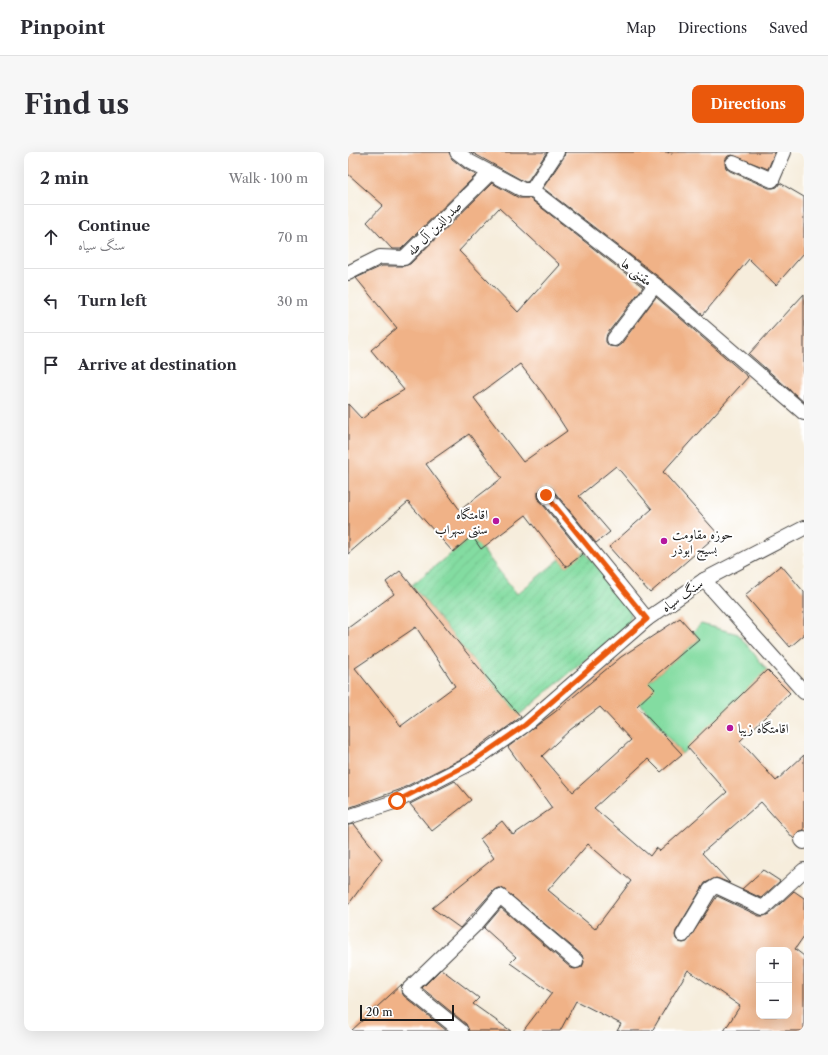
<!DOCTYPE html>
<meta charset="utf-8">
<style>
body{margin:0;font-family:"Libre Caslon Text",Amiri,serif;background:#f7f7f7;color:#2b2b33}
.controls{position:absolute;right:12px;bottom:12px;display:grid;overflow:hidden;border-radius:8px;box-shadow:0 4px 16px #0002}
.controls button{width:36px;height:36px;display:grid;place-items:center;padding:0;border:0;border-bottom:1px solid #e1e1e2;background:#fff;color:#2b2b33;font:20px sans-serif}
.scale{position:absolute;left:12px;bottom:10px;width:94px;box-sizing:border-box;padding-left:4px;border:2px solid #1c1c1c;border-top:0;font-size:11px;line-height:14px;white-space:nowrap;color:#1c1c1c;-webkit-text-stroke:3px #fff;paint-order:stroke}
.stop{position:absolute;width:12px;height:12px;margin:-9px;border:3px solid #ea580c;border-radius:50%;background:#fff}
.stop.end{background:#ea580c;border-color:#fff;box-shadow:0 1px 4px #0008}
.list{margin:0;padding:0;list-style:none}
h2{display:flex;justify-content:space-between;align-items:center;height:52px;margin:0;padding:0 16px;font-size:17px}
h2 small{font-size:13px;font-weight:400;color:#7c7c81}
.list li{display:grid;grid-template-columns:26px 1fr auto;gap:12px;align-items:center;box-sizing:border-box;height:64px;padding:0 16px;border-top:1px solid #e1e1e2}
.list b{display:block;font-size:15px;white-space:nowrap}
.list p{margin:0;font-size:13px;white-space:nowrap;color:#7c7c81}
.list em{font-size:13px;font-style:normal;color:#7c7c81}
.icon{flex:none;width:22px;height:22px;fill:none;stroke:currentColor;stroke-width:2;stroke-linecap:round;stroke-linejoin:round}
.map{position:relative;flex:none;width:456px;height:879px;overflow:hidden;border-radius:8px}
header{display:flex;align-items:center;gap:24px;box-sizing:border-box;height:56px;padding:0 20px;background:#fff;border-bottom:1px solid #e1e1e2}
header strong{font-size:19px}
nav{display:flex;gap:22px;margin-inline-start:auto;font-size:14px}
.intro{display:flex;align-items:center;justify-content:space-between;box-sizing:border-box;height:96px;padding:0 24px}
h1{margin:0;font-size:28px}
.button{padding:10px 18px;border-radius:8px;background:#ea580c;color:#fff;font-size:14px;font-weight:700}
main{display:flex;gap:24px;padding:0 24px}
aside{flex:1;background:#fff;border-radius:8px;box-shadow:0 4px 16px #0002}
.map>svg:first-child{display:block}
.garden{fill:url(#garden-furrows);stroke:#507c5e}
.pitch{fill:#83dca1;stroke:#507c5e}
.building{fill:#f0b287;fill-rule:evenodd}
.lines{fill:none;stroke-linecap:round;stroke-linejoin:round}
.service-casing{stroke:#3d3b39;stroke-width:16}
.path{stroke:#3d3b39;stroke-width:2.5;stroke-dasharray:1 3;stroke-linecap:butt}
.service{stroke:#fff;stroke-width:14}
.route{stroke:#ea580c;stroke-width:5}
.poi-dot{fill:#b5179e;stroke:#fff;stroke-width:1.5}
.labels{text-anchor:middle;stroke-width:4;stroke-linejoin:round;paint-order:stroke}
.street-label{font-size:13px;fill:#1c1c1c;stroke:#fff}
.poi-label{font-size:13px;fill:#1c1c1c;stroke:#fff;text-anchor:start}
</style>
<header>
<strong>Pinpoint</strong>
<nav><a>Map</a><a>Directions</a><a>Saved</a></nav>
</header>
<div class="intro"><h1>Find us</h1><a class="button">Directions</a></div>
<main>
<aside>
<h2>2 min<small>Walk · 100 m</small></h2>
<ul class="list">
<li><svg class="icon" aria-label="ahead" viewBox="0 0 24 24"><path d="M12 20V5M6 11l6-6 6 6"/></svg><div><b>Continue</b><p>سنگ سیاه</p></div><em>70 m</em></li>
<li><svg class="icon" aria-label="left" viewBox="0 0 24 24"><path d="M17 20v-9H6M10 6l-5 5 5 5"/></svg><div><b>Turn left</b></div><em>30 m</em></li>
<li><svg class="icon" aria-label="arrive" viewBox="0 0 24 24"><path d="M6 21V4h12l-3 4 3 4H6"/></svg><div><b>Arrive at destination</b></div></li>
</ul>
</aside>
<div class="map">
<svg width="456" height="879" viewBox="0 0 456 879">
<defs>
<pattern id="garden-furrows" width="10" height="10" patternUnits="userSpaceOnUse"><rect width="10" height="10" fill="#83dca1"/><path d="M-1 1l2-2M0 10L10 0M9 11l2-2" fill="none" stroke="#71bc8a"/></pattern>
</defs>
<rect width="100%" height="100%" fill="#fff"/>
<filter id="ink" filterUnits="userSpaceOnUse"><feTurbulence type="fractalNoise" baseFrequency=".025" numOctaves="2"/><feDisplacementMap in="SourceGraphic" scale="8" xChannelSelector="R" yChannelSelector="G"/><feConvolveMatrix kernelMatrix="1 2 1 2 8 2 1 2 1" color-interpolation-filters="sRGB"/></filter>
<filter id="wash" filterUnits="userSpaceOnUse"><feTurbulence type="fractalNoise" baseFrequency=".012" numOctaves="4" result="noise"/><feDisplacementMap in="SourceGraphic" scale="16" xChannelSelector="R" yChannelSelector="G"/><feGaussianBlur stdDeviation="0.9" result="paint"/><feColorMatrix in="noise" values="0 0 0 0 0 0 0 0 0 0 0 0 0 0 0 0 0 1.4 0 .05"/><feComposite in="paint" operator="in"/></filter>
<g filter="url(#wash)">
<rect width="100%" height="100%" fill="#f6eddc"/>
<path class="garden" d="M124,384L169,442L212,407L218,415L237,400L283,457L281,472L171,563L136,522L64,433Z"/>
<path class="pitch" d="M353,472L390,482L419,518L334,602L292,551L300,530L351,487L345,480Z"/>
<g id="blocks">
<g class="building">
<path d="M0,0H101L104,7L117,17L128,23L53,97H44L19,70L35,53L0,22Z"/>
<path d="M123,0H199L179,30H177Z"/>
<path d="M217,0H427L420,17L384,3L380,4L377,8V12L378,16L382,19L421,36H425L429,35L432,31L456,45V101L428,133L401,107L355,163L312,126L195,36L216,5Z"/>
<path d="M144,31L171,46H181L295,135L259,182L258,186V190L261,194L269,195L273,192L308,145L400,225L315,320L370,382L302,441L261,395L304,357L268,314L231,344L262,380L248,391L204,337L201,335H196L190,340V344L191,348L235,402L218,415L178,363L133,397L124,384L105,400L60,350L0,402V252L14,267L31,253L56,238L23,198L49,176L8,126L34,114H56L62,112ZM151,56L212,113L170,160L111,99ZM172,212L196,243L219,279L175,310L126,246ZM121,282L154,326L112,358L78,312Z"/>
<path d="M456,142V250L401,202Z"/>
<path d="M433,413L456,440V483L442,495L397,443Z"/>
<path d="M52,419L136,522L173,565L150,582L149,581L117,605L51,638L0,656V476L46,442L38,430ZM68,475L107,534L53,574L7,516Z"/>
<path d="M332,466L351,487L300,530L307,537L289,554L334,602L313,620L300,607L246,656L302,704L308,696L312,699L379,640L339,595L419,518L442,541L392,589L428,629L456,603V678L450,680L446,687L413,650L354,701L382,731L368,726L357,731L328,779L327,783L328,787L331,790L335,791L339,790L369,744L411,764H416L421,762L446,739L456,746V784L447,797L456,804V879H376L392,854L340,818L304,879H269L273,872L228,849L212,879H175L204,841L162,811L168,805L136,776L153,756L223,816L227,817L234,815L236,810L234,803L154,736H150L146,738L112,776L84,756L146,706L132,687L154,669L165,683L204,656L160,595L207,560L273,505ZM252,555L283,588L225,640L194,604L222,578ZM240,692L283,729L247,777L200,738ZM411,798H441V864H411Z"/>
<path d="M107,629L123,648L84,679L62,652Z"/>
<path d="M6,672L34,707L0,753V673Z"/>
<path d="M415,718L432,729L413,746L394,737Z"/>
<path d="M93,817L131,846L125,852L163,879H121L118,872L74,836Z"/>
<path d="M54,832L53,839L56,844L99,879H3Z"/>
</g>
</g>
</g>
<g filter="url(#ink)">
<use href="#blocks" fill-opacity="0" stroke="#3d3b39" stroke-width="1"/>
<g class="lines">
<defs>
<g id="service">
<path d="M109,0L122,10L175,38H184L307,133L456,261"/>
<path d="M385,11L424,28L436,0"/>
<path d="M184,38L209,0"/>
<path d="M0,121L32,105L56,106L142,21"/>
<path d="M266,187L307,133"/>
<path d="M198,343L299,467"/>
<path d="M356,428L456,540"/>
<path d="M0,665L49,649L121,612L177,573L299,467L356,428L456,376"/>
<path d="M456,686L454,688L456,690"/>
<path d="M335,783L362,738L368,734L415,756L456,718"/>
<path d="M113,879L61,837L129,771L152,744L228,809"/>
</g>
</defs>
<use href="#service" class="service-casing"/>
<path class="path" d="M320,0L324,2"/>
<use href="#service" class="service"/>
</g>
</g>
<g class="lines" filter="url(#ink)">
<path class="route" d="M49,649L121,612L177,573L299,467L198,343"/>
</g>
<g class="poi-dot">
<circle cx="148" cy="369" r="4"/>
<circle cx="316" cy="389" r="4"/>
<circle cx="382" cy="576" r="4"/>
</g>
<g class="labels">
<g class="street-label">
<text transform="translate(86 76) rotate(-45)" y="5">صدرالدین آل طه</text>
<text transform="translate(289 120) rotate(38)" y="5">مقننی ها</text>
<text transform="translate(334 443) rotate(-35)" y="5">سنگ سیاه</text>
</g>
<g class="poi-label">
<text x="140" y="367" text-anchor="end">اقامتگاه<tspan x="140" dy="15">سنتی سهراب</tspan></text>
<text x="324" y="387">حوزه مقاومت<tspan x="324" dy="15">بسیج ابوذر</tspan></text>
<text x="390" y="581">اقامتگاه زیبا</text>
</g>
</g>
</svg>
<div class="controls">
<button>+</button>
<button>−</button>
</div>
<div class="scale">20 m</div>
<div class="stop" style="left:49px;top:649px"></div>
<div class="stop end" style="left:198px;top:343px"></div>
</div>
</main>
